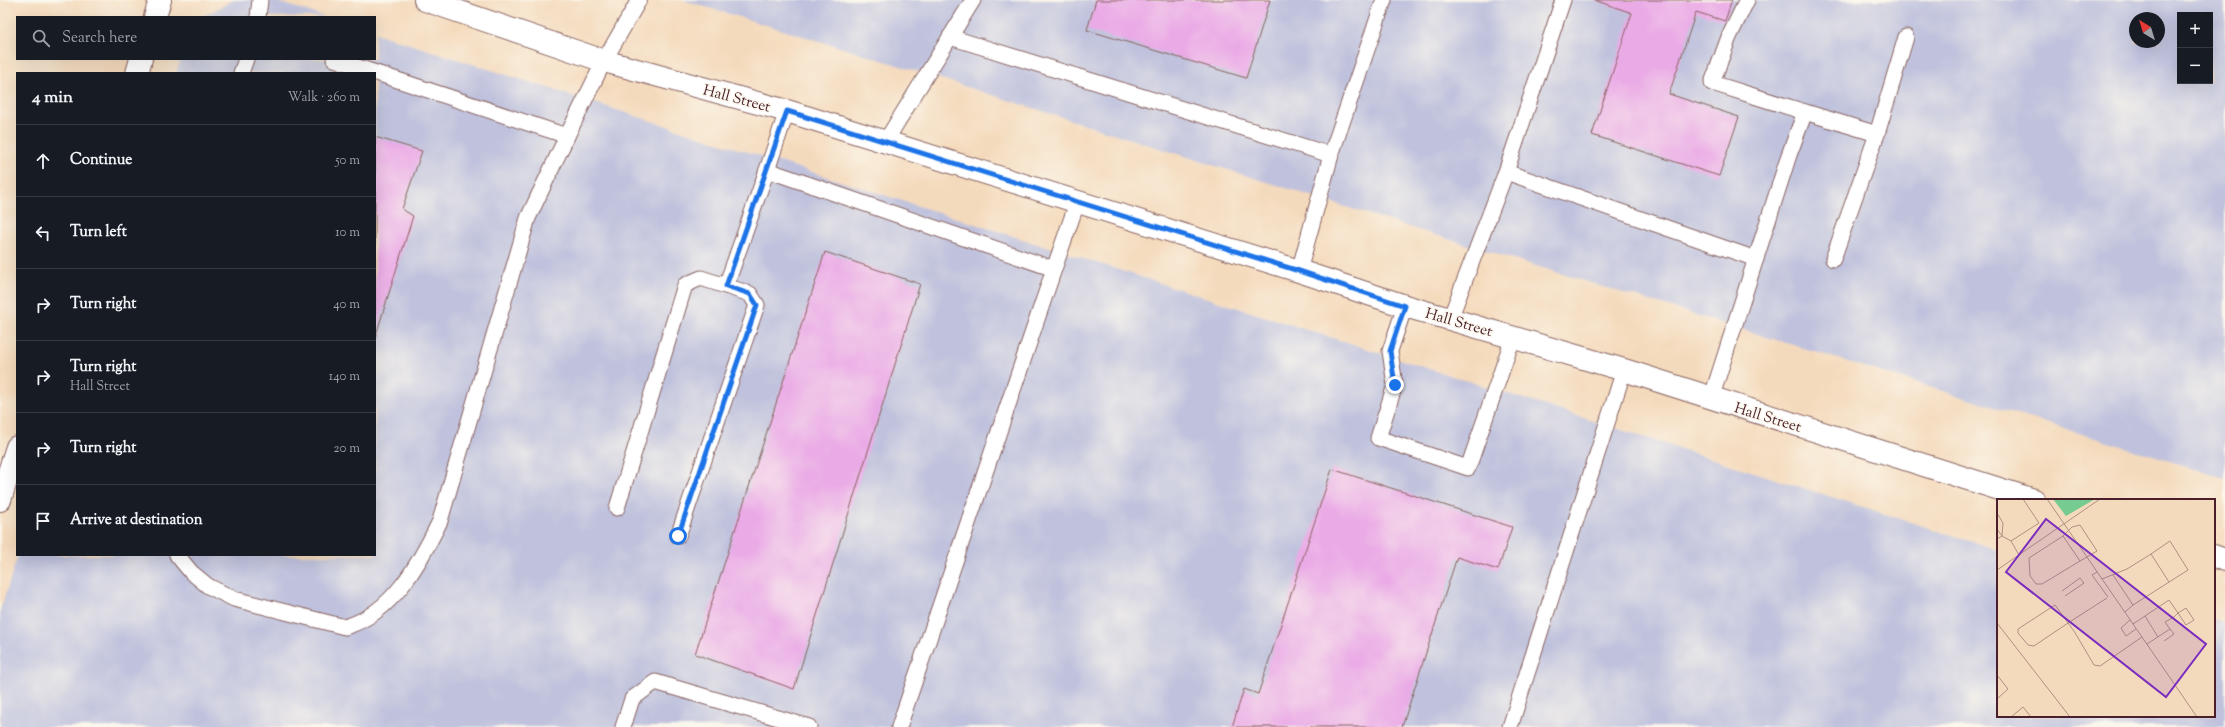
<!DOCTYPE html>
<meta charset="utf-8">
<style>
body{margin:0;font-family:"Sorts Mill Goudy",serif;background:#242831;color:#f1f3f6}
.controls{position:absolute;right:12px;top:12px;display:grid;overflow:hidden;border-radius:0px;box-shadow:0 4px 16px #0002}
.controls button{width:36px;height:36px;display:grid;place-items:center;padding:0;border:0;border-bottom:1px solid #363941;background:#171b24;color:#f1f3f6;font:20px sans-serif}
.compass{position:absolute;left:2129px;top:12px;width:36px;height:36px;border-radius:50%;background:#171b24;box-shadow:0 4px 16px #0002;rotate:322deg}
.stop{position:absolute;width:12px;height:12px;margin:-9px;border:3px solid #1a73e8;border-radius:50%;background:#fff}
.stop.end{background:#1a73e8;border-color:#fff;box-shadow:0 1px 4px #0008}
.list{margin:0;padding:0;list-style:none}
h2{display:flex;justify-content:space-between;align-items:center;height:52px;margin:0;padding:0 16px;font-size:17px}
h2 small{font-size:13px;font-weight:400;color:#9ea1a6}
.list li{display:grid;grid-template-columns:26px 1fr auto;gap:12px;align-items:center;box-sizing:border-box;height:72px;padding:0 16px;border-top:1px solid #363941}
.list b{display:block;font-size:15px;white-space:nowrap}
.list p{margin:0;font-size:13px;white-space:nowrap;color:#9ea1a6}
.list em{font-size:13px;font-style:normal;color:#9ea1a6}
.icon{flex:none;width:22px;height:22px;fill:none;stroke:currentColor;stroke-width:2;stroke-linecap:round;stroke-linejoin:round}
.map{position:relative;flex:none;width:2225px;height:727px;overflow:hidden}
.search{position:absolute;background:#171b24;box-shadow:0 4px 16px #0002;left:16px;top:16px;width:360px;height:44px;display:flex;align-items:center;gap:10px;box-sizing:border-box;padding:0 14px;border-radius:0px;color:#9ea1a6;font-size:15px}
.panel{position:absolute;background:#171b24;box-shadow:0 4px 16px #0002;left:16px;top:72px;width:360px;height:484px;border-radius:0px}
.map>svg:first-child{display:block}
.industrial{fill:#c0c2dd;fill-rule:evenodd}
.building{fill:#eaaae6}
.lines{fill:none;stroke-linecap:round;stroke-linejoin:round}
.lane-casing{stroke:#86605e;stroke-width:17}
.secondary-casing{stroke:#86605e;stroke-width:24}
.primary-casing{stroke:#86605e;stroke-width:24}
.lane{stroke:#fff;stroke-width:15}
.secondary{stroke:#fff;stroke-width:22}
.primary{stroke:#fff;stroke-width:22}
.route{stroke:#1a73e8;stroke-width:5}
.labels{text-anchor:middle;stroke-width:3;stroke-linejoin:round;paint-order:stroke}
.street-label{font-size:15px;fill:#4a1f2b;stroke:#fbf7ec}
.inset-road{fill:none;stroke:#b08f82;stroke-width:1}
.view{fill:#7b2cbf;fill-opacity:0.15;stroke:#7b2cbf;stroke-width:2}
.inset-edge{fill:none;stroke:#4a1f2b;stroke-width:2}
</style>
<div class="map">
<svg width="2225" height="727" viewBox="0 0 2225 727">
<rect width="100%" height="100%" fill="#fbf7ec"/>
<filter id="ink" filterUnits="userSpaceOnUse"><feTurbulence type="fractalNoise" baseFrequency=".025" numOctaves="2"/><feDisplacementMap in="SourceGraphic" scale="8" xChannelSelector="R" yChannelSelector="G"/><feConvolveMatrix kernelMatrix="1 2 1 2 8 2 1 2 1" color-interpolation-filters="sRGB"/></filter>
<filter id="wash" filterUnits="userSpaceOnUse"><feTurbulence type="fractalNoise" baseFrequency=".012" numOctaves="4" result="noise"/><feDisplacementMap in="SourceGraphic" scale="16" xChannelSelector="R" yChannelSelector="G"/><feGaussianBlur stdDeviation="0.9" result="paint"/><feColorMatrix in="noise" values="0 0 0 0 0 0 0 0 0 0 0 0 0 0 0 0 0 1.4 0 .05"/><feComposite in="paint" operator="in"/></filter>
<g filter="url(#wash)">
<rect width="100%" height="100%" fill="#f4dabc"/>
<g class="industrial">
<path d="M234,0H272L325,17H202Z"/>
<path d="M683,0H2225V478L1409,227L856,52ZM2180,15H2210V81H2180ZM2135,18H2159V42H2135Z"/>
<path d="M375,33L1998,550V716H2214V619L2225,623V727H0V611L18,555H375V73H176L181,59H375Z"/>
</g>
<g id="blocks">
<g class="building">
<path d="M1096,0H1270L1246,78L1087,30Z"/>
<path d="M1594,0H1732L1725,21L1696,12L1669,94L1739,117L1719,176L1592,135L1632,13Z"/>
<path d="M375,137L422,151L402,209L413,216L375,338Z"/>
<path d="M825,252L920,284L794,689L695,654Z"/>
<path d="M1332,469L1512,527L1498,570L1457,557L1402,727H1232L1244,689L1258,694Z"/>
</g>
</g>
</g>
<g filter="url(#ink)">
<use href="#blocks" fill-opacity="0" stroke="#86605e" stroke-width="1"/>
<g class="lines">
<defs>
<g id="lane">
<path d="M1563,0L1506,172L1756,259"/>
<path d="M258,17L260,0"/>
<path d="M950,37L1331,155L1299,271"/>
<path d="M334,59L567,136L604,61L639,0"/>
<path d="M241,73L246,59"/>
<path d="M787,111L767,170L1054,269L1077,203"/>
<path d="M1805,112L1877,134L1833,259"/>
<path d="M1877,134L1906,37"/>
<path d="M885,142L973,0"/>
<path d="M1331,155L1384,0"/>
<path d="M726,286L767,170"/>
<path d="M1405,306L1390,351L1395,385L1378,438L1468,468L1513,338"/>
<path d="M1450,319L1506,172"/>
<path d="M1711,399L1789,155L1805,112L1712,83L1729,37L1747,0"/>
<path d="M617,508L685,285L701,278L750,294L757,305L678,536"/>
<path d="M177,555L191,572L208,586L234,599L345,627C393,613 419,564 440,521L528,218L567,136"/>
<path d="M623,727L632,699L655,682L809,727"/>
<path d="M899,727L1054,269"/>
<path d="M1510,727L1624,370"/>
</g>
<g id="secondary">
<path d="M155,17L160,0"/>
<path d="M137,73L141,59"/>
<path d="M0,500L17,447"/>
</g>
<g id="primary">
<path d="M425,0L604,61L787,111L1299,271L1405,306L1624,370L2034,500"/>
<path d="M2214,556L2225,560"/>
</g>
</defs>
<use href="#lane" class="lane-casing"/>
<use href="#secondary" class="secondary-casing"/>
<use href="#primary" class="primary-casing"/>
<use href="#lane" class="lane"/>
<use href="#secondary" class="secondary"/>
<use href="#primary" class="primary"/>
</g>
</g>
<g class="lines" filter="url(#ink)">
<path class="route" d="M678,536L757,305L750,294L726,286L787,111L1299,271L1405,306L1390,351L1395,385"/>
</g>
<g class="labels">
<g class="street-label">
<text transform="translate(737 98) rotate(15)" y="5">Hall Street</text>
<text transform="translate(1459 322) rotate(16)" y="5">Hall Street</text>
<text transform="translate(1768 417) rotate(17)" y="5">Hall Street</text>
</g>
</g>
<g transform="translate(1997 499)">
<rect width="218" height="218" fill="#f4dabc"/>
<path d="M56,0H98L69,17Z" fill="#75cb90"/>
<path class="inset-road" d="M50,0L200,218M0,14L6,24L5,37L14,42M83,26L100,52L83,62L66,37L75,28ZM0,30L5,37L0,40M66,37L32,59L33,77L39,85H45L83,62M22,56L14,42L42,24L26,0M0,71L103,0M100,73L95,76L111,98M116,76L136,106L128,113M105,80L130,70L154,55L172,83M65,92L83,79L87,84L68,97M110,99L71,124L37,147L31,146L21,134V130L58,106L71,124L77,132L97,166L103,167L145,138M136,106L191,71L173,42L154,55M133,121L124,129L129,137L139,130M0,124L73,218M136,125L148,117M167,142L177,135L173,130M150,145L173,130L168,123L177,118L181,114L189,109L197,121L189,126L181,114L172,101L148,117L161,138M0,176L11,190L0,200M14,218L26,208L34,218"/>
<path class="view" d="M49,20L209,145L169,198L9,73Z"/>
<rect width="218" height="218" class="inset-edge"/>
</g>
</svg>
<div class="controls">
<button>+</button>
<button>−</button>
</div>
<svg class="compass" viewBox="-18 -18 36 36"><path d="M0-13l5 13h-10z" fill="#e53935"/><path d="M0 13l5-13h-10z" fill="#9ea1a6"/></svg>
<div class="stop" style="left:678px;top:536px"></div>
<div class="stop end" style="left:1395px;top:385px"></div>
<div class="search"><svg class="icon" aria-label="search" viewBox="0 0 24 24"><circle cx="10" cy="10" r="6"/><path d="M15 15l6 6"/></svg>Search here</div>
<section class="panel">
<h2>4 min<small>Walk · 260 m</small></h2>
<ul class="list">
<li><svg class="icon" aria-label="ahead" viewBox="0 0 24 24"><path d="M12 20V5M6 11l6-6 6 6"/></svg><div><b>Continue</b></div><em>50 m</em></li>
<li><svg class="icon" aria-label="left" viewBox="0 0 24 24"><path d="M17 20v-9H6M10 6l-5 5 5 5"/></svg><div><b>Turn left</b></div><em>10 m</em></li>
<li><svg class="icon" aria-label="right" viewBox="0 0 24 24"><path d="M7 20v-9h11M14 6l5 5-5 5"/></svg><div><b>Turn right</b></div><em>40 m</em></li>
<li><svg class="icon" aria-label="right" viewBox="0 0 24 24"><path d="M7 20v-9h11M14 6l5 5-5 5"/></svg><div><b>Turn right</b><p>Hall Street</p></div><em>140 m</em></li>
<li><svg class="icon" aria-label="right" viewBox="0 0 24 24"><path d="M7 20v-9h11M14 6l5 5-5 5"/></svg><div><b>Turn right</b></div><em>20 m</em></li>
<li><svg class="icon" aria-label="arrive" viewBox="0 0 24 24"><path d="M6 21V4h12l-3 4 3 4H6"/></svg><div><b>Arrive at destination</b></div></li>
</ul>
</section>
</div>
